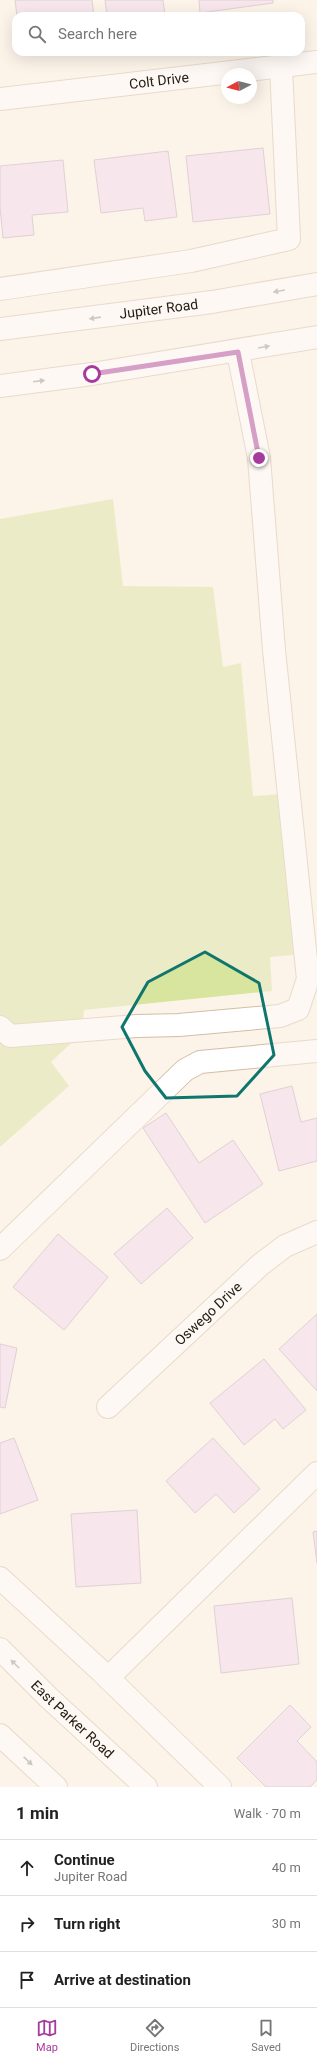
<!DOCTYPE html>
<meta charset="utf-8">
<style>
body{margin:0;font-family:Roboto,sans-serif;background:#f2f2f2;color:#222}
.compass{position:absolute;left:221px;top:68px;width:36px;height:36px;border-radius:50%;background:#fff;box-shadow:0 4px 16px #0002;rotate:263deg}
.stop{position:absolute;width:12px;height:12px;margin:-9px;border:3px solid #a73b9c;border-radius:50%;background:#fff}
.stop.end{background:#a73b9c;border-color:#fff;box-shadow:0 1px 4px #0008}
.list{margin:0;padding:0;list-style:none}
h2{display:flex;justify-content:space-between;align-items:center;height:52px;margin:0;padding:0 16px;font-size:17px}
h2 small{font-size:13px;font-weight:400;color:#767676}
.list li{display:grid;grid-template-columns:26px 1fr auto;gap:12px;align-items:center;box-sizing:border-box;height:56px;padding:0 16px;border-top:1px solid #e0e0e0}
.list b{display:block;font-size:15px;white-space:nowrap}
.list p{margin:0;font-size:13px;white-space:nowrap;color:#767676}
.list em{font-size:13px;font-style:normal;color:#767676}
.icon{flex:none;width:22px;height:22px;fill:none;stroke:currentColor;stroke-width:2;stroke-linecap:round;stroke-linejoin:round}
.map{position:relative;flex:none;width:317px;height:1787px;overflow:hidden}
.search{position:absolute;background:#fff;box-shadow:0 4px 16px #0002;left:12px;right:12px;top:12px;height:44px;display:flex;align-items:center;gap:10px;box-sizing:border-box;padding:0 14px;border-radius:12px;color:#767676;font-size:15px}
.sheet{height:220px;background:#fff}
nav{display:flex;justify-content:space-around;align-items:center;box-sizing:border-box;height:56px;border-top:1px solid #e0e0e0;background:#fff;font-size:11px;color:#767676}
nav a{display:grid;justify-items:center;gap:2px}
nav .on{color:#a73b9c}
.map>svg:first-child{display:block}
.green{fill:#d8e59e}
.building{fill:#f1d7ee;stroke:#c0a8bd}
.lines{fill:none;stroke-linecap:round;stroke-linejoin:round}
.minor-casing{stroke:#d3bea6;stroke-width:24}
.major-casing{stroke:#d3bea6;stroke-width:24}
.minor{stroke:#fff;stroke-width:22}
.major{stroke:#fff;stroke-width:22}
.oneway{fill:#9c9894}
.route{stroke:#a73b9c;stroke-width:5}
.marked{fill:none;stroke:#0f766e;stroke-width:3;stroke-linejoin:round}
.labels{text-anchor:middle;stroke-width:3.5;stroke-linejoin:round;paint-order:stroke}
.street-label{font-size:14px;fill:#221a11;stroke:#fff}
</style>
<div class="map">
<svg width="317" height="1787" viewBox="0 0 317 1787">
<rect width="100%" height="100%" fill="#fcf3e9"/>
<path class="green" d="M113,499L123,586L213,587L223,667L241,663L253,796L297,793L304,954L270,957L272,991L84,1010L82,1033L51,1062L69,1086L0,1147V519Z"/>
<g class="building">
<path d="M15,0H92L94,16H17Z"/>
<path d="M105,0H163L165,15L107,16Z"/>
<path d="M199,0H273V3L200,13Z"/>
<path d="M263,148L270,214L193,222L186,156Z"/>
<path d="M168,151L177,217L145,221L143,208L101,213L94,160Z"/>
<path d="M63,160L68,212L32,215L34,235L3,238L0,207V166Z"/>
<path d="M292,1086L301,1122L317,1118V1161L279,1171L260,1094Z"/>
<path d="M166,1113L199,1163L233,1140L263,1184L205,1223L143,1128Z"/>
<path d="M167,1208L193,1238L141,1284L114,1254Z"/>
<path d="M58,1234L108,1277L64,1330L13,1287Z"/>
<path d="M317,1314V1391L279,1349Z"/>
<path d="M0,1344L17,1348L5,1408L0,1407Z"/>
<path d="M264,1359L306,1410L283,1429L275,1419L244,1445L210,1403Z"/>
<path d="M14,1438L38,1500L0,1514V1443Z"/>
<path d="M213,1438L260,1489L234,1513L216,1494L195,1513L166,1481Z"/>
<path d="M137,1510L141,1583L76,1587L71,1514Z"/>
<path d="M317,1531V1563L313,1532Z"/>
<path d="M292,1598L299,1664L221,1673L214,1606Z"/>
<path d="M290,1705L311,1727L297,1741L317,1762V1780L310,1787H266L237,1758Z"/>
</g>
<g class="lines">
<defs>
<g id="minor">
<path id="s1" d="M0,99L317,62"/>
<path d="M0,289L191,261L289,239L281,67"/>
<path d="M0,1027L10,1036L137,1026L179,1025L280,1016L298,1009L308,979L274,650L259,458L238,352"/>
<path d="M0,1249L185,1070L200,1062L317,1051"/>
<path id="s2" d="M108,1407L260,1265L285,1246L317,1232"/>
<path d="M0,1578L102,1672L220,1787"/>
<path d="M108,1678L317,1473"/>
</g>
<g id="major">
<path id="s3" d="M0,329L212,302L317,284"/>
<path d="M0,386L92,374L317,337"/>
<path id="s4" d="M0,1649L48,1697L146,1787"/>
<path d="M0,1735L56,1787"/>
</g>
</defs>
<use href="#minor" class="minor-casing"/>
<use href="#major" class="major-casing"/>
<use href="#minor" class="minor"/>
<use href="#major" class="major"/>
</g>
<defs><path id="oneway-solid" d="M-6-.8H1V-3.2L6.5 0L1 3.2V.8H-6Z"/></defs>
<g class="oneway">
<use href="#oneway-solid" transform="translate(279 291) rotate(170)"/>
<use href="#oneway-solid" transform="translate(95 318) rotate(172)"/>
<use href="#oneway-solid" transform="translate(264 347) rotate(-10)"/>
<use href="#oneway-solid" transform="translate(39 381) rotate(-7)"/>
<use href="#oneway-solid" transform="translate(15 1664) rotate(-135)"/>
<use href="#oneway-solid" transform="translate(28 1761) rotate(43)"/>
</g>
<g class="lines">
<path class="route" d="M92,374L238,352L259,458"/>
</g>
<path d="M0 0H317V1787H0ZM205,952L259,983L274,1055L237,1096L166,1098L145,1071L122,1027L148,982Z" fill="#fcf3e9" fill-opacity=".55" fill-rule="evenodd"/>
<path class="marked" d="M205,952L259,983L274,1055L237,1096L166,1098L145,1071L122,1027L148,982Z"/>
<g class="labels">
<g class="street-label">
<text dy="5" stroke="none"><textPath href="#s1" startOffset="160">Colt Drive</textPath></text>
<text dy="5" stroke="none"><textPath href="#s3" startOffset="160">Jupiter Road</textPath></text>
<text dy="5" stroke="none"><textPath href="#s2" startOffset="137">Oswego Drive</textPath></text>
<text dy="5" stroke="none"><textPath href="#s4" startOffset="101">East Parker Road</textPath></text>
</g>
</g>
</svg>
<svg class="compass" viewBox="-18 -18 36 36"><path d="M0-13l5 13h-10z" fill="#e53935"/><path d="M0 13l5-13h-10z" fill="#767676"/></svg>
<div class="stop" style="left:92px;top:374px"></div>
<div class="stop end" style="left:259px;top:458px"></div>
<div class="search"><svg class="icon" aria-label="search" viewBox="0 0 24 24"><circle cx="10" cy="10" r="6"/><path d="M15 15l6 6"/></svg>Search here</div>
</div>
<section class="sheet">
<h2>1 min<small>Walk · 70 m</small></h2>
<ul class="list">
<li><svg class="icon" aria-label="ahead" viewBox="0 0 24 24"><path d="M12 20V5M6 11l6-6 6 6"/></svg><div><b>Continue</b><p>Jupiter Road</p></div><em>40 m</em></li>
<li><svg class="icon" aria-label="right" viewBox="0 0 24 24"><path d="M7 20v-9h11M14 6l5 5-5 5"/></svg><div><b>Turn right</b></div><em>30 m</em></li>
<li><svg class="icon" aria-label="arrive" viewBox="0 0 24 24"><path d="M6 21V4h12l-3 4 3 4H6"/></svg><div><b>Arrive at destination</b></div></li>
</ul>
</section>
<nav>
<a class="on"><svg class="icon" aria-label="map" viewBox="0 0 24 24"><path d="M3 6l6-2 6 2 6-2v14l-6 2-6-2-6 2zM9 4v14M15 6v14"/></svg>Map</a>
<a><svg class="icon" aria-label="directions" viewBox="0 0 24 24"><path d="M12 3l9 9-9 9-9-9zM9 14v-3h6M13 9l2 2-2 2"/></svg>Directions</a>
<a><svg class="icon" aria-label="saved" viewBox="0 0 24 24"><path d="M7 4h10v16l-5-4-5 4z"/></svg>Saved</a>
</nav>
